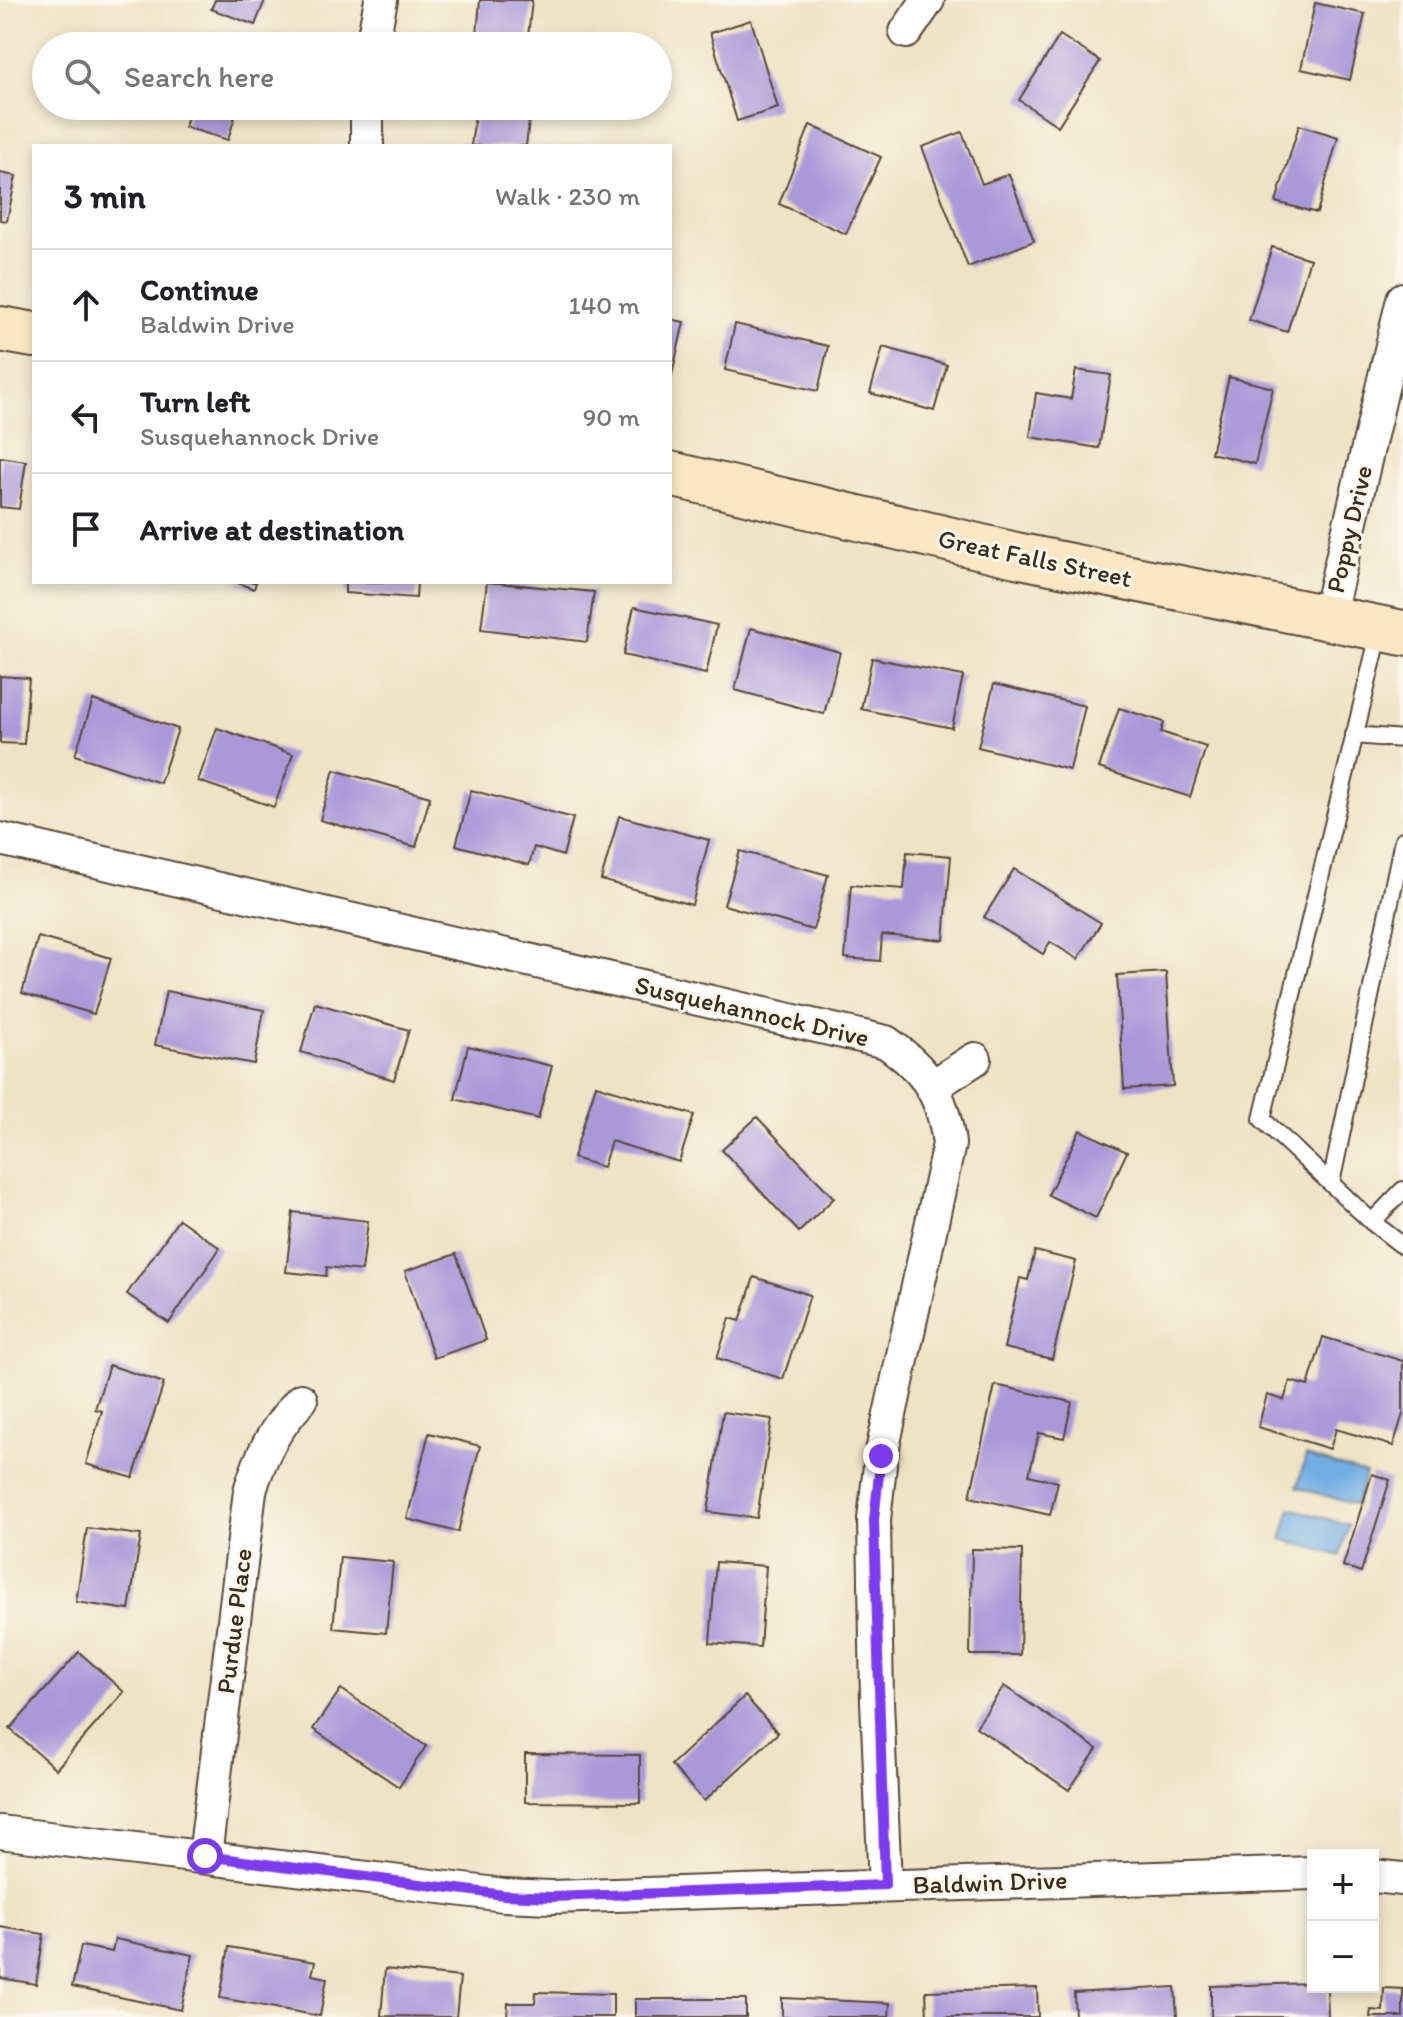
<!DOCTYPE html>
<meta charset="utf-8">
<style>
body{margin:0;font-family:Itim,sans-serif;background:#f6f6f6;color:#202124}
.controls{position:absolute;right:24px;bottom:24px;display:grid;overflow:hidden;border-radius:0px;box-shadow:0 4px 12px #0003}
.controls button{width:72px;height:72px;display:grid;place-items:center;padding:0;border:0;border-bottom:2px solid #e0e0e0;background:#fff;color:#202124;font:40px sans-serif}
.stop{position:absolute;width:24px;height:24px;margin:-18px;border:6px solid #7c3aed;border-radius:50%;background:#fff}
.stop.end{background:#7c3aed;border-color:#fff;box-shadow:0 2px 8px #0008}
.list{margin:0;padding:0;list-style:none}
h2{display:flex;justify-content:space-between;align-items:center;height:104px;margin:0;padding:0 32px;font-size:34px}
h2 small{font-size:26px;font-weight:400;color:#757577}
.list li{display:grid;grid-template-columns:52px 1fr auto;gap:24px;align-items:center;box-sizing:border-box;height:112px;padding:0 32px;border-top:2px solid #e0e0e0}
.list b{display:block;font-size:30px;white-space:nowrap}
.list p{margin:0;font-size:26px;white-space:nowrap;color:#757577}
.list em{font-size:26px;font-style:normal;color:#757577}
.icon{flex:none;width:44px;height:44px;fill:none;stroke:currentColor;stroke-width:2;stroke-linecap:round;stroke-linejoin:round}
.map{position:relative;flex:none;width:1403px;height:2017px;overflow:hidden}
.search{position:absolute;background:#fff;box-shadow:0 4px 12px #0003;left:32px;top:32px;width:640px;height:88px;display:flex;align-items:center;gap:20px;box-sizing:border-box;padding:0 28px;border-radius:44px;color:#757577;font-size:30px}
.panel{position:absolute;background:#fff;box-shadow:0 4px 12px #0003;left:32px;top:144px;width:640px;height:440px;border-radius:0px}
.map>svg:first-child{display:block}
.water{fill:#72ade3;stroke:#566c80;stroke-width:2}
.building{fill:#aa99d9}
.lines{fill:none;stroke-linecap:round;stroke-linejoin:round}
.lane-casing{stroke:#564637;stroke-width:20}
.street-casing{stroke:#564637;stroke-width:36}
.secondary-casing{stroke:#564637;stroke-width:48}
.lane{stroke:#fff;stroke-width:16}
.street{stroke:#fff;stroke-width:32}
.secondary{stroke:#fbe7c3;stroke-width:44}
.route{stroke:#7c3aed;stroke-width:10}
.labels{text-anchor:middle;stroke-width:6;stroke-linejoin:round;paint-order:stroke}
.street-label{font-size:26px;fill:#3b2a1e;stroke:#fbf7ec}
</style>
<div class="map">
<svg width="1403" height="2017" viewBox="0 0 1403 2017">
<rect width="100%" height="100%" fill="#fbf7ec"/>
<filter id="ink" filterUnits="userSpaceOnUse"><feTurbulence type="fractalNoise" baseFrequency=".0125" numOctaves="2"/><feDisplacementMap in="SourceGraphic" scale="16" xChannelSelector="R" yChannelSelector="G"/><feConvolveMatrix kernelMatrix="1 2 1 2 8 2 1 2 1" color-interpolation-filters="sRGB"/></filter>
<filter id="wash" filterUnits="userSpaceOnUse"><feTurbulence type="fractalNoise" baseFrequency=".006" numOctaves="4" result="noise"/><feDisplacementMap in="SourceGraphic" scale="32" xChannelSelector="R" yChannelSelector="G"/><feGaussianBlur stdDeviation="1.8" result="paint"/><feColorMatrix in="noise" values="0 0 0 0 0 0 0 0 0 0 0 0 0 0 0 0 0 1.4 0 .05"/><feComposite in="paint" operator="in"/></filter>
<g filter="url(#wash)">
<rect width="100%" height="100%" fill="#efe3c5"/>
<g class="water">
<path d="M1306,1456L1366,1474L1356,1505L1297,1487Z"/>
<path d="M1291,1508L1349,1525L1340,1556L1282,1539Z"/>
</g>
<g id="blocks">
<g class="building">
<path d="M215,0H265L255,25L211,9Z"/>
<path d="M480,0H532L527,46H476Z"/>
<path d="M1315,3L1365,14L1350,80L1301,69Z"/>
<path d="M751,20L778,108L737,121L710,33Z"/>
<path d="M1060,35L1100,61L1058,126L1019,100Z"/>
<path d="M211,38L235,45V46H209Z"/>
<path d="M191,106H238L228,140L185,127Z"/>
<path d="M476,108L530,113L526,146H471Z"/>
<path d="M810,125L881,157L846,234L779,204Z"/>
<path d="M1299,125L1338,137L1317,213L1276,202Z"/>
<path d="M962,132L982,184L1009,174L1034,241L968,267L922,147Z"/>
<path d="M0,173L16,176L7,221L0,220Z"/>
<path d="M1272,247L1310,259L1287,332L1249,320Z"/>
<path d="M670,319L684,322L671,379H670Z"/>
<path d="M735,324L828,346L818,391L725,370Z"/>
<path d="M883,347L947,365L934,411L870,393Z"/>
<path d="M1076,370L1111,375L1099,448L1030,437L1036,393L1071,399Z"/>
<path d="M1229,377L1273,388L1255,464L1211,453Z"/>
<path d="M0,457L26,461L19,509L0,507Z"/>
<path d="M235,582H256L254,589Z"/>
<path d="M345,582H417L416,598L345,593Z"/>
<path d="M487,582L594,592L587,642L481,629Z"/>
<path d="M634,607L717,625L706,674L623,655Z"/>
<path d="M751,628L840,652L824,714L735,690Z"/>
<path d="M872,658L963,676L952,728L861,709Z"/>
<path d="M0,676L29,678L24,744L0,743Z"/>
<path d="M994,684L1085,706L1070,770L978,747Z"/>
<path d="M93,700L178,729L160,783L75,755Z"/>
<path d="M1119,708L1164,722L1161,732L1206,747L1190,797L1099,768Z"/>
<path d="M217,728L293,754L274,807L198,781Z"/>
<path d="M334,770L430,797L416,847L320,820Z"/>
<path d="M471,790L573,818L563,856L534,847L529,865L456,845Z"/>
<path d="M619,816L709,840L692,905L601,880Z"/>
<path d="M740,851L828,875L813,930L724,905Z"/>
<path d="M907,852L951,856L944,940L882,935L880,961L845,958L851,885L904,889Z"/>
<path d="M1014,869L1101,923L1078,959L1050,942L1043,954L984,917Z"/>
<path d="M38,937L111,958L94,1014L22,993Z"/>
<path d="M1166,972L1173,1086L1124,1089L1117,975Z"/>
<path d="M166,991L264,1010L254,1064L155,1045Z"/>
<path d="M315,1003L409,1030L394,1080L301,1052Z"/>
<path d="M468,1046L552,1066L538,1119L455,1099Z"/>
<path d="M596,1085L694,1115L679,1162L611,1141L603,1167L573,1158Z"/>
<path d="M757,1117L834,1198L799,1232L722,1150Z"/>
<path d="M1080,1130L1127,1152L1096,1218L1048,1195Z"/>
<path d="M293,1212L368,1221L362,1271L327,1267L326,1276L286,1272Z"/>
<path d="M179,1219L220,1248L169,1323L127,1294Z"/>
<path d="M1035,1251L1076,1261L1052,1359L1004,1348L1020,1278L1028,1280Z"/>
<path d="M456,1254L486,1340L434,1358L405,1271Z"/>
<path d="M754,1277L810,1295L783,1379L717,1358L730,1318L740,1321Z"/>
<path d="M1323,1337L1403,1361V1414L1393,1446L1336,1429L1330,1449L1258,1427L1267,1395L1284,1400L1290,1381L1308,1386Z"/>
<path d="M109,1365L164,1383L133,1478L86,1464L102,1411L95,1409Z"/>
<path d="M995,1385L1072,1402L1064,1438L1039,1433L1029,1475L1058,1482L1050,1515L970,1497Z"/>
<path d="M723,1412L772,1419L757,1518L708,1512Z"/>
<path d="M429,1433L480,1446L458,1532L407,1519Z"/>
<path d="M1372,1474L1390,1480L1361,1572L1343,1566Z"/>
<path d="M87,1528L141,1535L129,1610L76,1602Z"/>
<path d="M972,1549L1022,1550L1020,1655H970Z"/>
<path d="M340,1557L393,1562L386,1633L333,1628Z"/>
<path d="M716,1562L766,1566L760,1647L710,1643Z"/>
<path d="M79,1652L124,1692L56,1769L10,1729Z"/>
<path d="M1004,1686L1097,1749L1069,1790L976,1727Z"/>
<path d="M341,1689L426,1746L399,1787L313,1729Z"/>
<path d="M745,1696L778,1733L704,1801L671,1765Z"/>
<path d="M525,1754L640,1755V1803L525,1802Z"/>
<path d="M0,1927L44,1934L36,1984L0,1978Z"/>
<path d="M115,1939L193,1955L181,2010L72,1987L81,1946L112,1952Z"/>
<path d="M229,1947L315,1962L312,1975L327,1978L320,2016L220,1998Z"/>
<path d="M385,1969L460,1977L456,2017L381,2016Z"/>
<path d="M1313,1983V1987H1327L1328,2017H1211V1986Z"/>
<path d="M1175,1987L1177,2017H1075L1074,1993Z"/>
<path d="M1037,1988L1038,2017H927L926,1991Z"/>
<path d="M1384,1988L1403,1989V2017H1370L1371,2010L1383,2011Z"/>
<path d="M536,1992L613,1994V2017H507L508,2003H535Z"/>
<path d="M782,1998L890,2003L889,2017H782Z"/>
<rect x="635" y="1999" width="111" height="18"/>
</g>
</g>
</g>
<g filter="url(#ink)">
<use href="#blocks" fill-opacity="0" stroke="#564637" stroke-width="2"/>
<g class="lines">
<defs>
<g id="lane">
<path d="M1380,630L1262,1119L1372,1222L1403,1190"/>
<path d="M1354,735L1403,739"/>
<path d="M1331,1183L1403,840"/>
<path d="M1372,1222L1403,1246"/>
</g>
<g id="street">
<path d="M906,32L928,0"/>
<path d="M372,46L381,0"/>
<path d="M367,106V146"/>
<path d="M1328,618L1403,299"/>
<path d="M0,839L886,1042C926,1070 943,1094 949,1144L881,1456L874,1520L877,1701L885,1885"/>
<path d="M933,1086L975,1059"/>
<path d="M0,1832L504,1895L551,1897L1313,1873"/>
<path d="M205,1856L250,1491C261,1454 275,1428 301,1400"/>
<path d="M1373,1876L1403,1879"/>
</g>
<g id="secondary">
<path d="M0,329L34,335"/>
<path d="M670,474L1016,555L1403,633"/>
</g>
</defs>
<use href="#lane" class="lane-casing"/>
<use href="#street" class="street-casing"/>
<use href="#secondary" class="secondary-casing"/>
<use href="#lane" class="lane"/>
<use href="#street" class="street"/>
<use href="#secondary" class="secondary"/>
</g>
</g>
<g class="lines" filter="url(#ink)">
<path class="route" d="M205,1856L504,1895L551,1897L885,1885L874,1520L881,1456"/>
</g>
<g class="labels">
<g class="street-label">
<text transform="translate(1349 529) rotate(-77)" y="9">Poppy Drive</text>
<text transform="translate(1035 558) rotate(12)" y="9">Great Falls Street</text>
<text transform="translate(752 1011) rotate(13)" y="9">Susquehannock Drive</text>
<text transform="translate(234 1621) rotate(-83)" y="9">Purdue Place</text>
<text transform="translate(990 1882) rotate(-2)" y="9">Baldwin Drive</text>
</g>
</g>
</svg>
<div class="controls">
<button>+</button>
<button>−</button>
</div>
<div class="stop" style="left:205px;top:1856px"></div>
<div class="stop end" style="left:881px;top:1456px"></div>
<div class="search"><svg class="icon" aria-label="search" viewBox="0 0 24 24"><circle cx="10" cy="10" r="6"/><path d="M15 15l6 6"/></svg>Search here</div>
<section class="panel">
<h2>3 min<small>Walk · 230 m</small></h2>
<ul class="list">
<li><svg class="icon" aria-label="ahead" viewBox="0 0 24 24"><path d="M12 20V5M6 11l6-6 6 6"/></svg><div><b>Continue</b><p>Baldwin Drive</p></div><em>140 m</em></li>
<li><svg class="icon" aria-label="left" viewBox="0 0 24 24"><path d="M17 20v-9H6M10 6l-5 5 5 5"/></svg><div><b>Turn left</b><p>Susquehannock Drive</p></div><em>90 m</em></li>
<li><svg class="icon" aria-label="arrive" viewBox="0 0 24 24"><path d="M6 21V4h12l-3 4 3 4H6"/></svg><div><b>Arrive at destination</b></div></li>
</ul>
</section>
</div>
